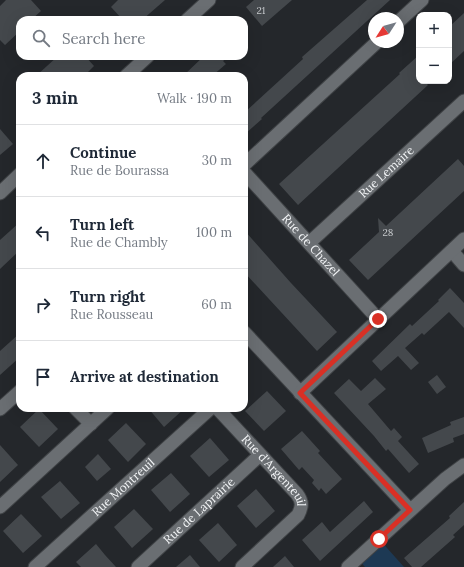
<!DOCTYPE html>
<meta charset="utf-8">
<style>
body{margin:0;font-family:Lora,serif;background:#f6f6f7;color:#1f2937}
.controls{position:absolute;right:12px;top:12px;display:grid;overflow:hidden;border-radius:8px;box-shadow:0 4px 16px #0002}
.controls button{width:36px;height:36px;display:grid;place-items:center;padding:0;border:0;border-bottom:1px solid #e0e1e3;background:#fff;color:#1f2937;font:20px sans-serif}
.compass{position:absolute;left:368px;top:12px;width:36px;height:36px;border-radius:50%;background:#fff;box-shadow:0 4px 16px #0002;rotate:234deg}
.stop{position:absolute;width:12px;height:12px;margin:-9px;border:3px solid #d93025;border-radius:50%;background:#fff}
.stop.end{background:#d93025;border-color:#fff;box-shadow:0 1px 4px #0008}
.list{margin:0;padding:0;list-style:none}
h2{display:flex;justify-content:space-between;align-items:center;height:52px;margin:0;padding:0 16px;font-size:17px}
h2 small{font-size:13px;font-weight:400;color:#747a83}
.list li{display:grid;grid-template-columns:26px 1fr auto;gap:12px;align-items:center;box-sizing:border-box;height:72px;padding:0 16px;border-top:1px solid #e0e1e3}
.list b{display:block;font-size:15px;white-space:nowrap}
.list p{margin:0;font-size:13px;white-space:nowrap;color:#747a83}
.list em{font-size:13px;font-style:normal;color:#747a83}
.icon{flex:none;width:22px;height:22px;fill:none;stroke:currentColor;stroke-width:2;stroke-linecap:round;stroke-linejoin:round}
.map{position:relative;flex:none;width:464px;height:567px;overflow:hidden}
.search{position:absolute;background:#fff;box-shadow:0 4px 16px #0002;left:16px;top:16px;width:232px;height:44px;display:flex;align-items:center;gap:10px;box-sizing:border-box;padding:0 14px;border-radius:12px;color:#747a83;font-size:15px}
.panel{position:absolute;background:#fff;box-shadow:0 4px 16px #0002;left:16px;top:72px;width:232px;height:340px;border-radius:12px}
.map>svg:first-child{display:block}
.green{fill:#1d3954}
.building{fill:#44484c}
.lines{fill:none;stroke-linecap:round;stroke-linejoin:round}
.minor-casing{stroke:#3f4245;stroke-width:15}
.minor{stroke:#6a6e72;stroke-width:13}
.route{stroke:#d93025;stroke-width:5}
.labels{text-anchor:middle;stroke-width:4;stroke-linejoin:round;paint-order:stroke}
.number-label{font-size:10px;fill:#c6c9cc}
.street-label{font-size:12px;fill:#f2f4f6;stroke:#0e1011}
</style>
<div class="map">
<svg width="464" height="567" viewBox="0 0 464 567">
<rect width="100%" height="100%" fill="#24272b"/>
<path class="green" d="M379,539L404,567H365L357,558Z"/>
<g class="building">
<path d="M6,0H31L41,11L31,20H20V31L5,45L0,40V6Z"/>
<path d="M118,0H165L142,20H123L111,7Z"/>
<path d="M254,0H292L262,26L246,7Z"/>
<path d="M367,0H390L261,118L262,119L244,135V113L303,59L302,57Z"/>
<path d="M464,13V51L449,65V27Z"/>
<path d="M419,55V81H424L428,85L298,205L279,184L400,74L399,73Z"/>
<path d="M58,56H85L94,66L84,76H36Z"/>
<path d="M204,56H229L223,61L226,64L212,76H183Z"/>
<path d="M0,129L13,144L0,155Z"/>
<path d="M458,159L464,166V191L368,280L349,260L379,232L378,218L386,226Z"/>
<path d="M20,222V250L0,269V240Z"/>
<path d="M244,230L291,283L337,332L317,351L244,272Z"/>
<path d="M450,288L464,303V328L449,312L424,335L422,333L405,348L419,363L411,370L398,356L381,371L372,361L410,324L412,326L439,301L438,300Z"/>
<path d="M20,333V357L0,375V351Z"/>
<path d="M437,375L446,387L437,394L428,382Z"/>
<path d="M375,378L386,389L368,404L391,431L394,428L402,437L398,441L419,464L409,473L388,449L386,451L374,436L334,393L349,379L361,391Z"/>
<path d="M267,391L286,411L264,431L245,411Z"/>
<path d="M148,408H185L164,427Z"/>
<path d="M39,409L58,429L39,447L20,427Z"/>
<path d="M464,417V434L453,438L454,442L428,453L422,438L451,425L450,422Z"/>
<path d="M126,423L146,444L128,462L108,440Z"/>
<path d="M302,431L320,451L318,453L342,479L326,494L321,488L319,491L312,483L314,480L302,467L299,470L281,449Z"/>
<path d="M210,438L229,460L209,477L190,456Z"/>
<path d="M0,445L18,465L0,482Z"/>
<path d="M98,454L111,469L97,481L85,467Z"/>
<path d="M171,473L190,494L170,512L151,490Z"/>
<path d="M60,481L80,503L61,519L41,497Z"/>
<path d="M256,489L275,511L256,528L237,506Z"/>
<path d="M364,501L373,512L320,561L302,540L322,522L330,532Z"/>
<path d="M464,502V525L453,535L455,537L421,567H412L404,558L450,518L449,516Z"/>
<path d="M134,509L153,529L132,548L114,527Z"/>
<path d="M21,514L42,536L23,553L3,531Z"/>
<path d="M218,523L237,545L219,562L199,540Z"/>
<path d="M96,544L105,555L116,567H81L76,562Z"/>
<path d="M190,555L200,567H176Z"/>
<path d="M285,556L294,567H273Z"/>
</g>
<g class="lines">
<defs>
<g id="minor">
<path d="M187,20L209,0"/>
<path d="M398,22L422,0"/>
<path d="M126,76L148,56"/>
<path d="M244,165L377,42"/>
<path id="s1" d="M244,172L378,319"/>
<path d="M0,193L20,174"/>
<path id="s2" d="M309,243L464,101"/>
<path d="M452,251L464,265"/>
<path d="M244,332L410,510"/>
<path d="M300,393L464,239"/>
<path d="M75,408L91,424"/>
<path id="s3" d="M217,408L297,494C303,502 302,507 298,515L242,567"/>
<path d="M0,409L20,391"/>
<path d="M0,507L108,408"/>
<path id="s4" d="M35,567L211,408"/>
<path id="s5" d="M138,567L260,455"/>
<path d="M348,567L445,479L464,465"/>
</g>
</defs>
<use href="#minor" class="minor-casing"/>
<use href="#minor" class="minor"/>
</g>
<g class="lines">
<path class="route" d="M378,319L300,393L410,510L379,539"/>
</g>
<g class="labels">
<g class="number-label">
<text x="261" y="14">21</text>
<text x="388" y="236">28</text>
</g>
<g class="street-label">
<text dy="4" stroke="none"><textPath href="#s2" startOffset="105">Rue Lemaire</textPath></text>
<text dy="4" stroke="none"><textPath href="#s1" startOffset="99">Rue de Chazel</textPath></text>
<text dy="4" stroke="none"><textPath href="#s3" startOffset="85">Rue d'Argenteuil</textPath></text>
<text dy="4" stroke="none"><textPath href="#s4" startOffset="119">Rue Montreuil</textPath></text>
<text dy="4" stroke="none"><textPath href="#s5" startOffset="83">Rue de Laprairie</textPath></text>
</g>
</g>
</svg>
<div class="controls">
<button>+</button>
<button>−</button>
</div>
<svg class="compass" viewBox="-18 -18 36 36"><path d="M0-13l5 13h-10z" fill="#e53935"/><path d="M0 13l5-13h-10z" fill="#747a83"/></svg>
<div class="stop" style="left:379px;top:539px"></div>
<div class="stop end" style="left:378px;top:319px"></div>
<div class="search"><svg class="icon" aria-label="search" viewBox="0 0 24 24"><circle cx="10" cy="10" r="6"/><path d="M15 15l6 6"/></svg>Search here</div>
<section class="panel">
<h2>3 min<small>Walk · 190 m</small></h2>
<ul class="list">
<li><svg class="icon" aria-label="ahead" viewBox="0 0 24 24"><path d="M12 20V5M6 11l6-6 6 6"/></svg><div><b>Continue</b><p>Rue de Bourassa</p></div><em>30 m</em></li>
<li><svg class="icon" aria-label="left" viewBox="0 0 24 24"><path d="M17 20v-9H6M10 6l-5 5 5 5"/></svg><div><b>Turn left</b><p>Rue de Chambly</p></div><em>100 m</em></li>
<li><svg class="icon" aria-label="right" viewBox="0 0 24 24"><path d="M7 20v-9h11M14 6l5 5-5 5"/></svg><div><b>Turn right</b><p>Rue Rousseau</p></div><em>60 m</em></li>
<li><svg class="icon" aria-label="arrive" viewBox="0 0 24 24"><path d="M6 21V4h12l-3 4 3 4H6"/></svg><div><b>Arrive at destination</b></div></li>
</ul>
</section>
</div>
